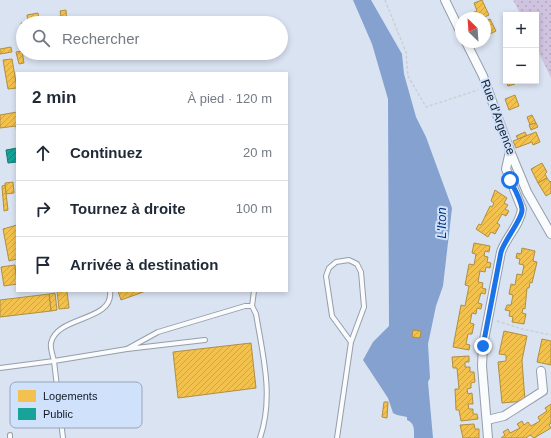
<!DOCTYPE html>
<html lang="fr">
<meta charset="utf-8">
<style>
body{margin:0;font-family:Helvetica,sans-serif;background:#f2f2f3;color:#1f2937}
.controls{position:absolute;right:12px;top:12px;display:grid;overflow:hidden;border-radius:0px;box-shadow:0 2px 6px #0003}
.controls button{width:36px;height:36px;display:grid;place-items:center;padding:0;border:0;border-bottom:1px solid #e0e1e3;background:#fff;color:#1f2937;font:20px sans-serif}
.compass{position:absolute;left:455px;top:12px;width:36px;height:36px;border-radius:50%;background:#fff;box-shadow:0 2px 6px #0003;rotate:335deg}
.stop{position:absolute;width:12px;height:12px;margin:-9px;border:3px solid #1a73e8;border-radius:50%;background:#fff}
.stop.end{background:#1a73e8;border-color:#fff;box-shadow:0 1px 4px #0008}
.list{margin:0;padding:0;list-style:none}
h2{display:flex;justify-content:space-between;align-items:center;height:52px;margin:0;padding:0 16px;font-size:17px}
h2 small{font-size:13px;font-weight:400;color:#747a83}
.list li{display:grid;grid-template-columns:26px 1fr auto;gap:12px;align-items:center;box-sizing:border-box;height:56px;padding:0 16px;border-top:1px solid #e0e1e3}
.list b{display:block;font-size:15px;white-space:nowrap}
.list em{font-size:13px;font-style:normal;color:#747a83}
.icon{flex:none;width:22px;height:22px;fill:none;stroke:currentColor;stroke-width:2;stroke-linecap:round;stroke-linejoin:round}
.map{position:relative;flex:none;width:551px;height:438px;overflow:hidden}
.search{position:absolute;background:#fff;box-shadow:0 2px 6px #0003;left:16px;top:16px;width:272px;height:44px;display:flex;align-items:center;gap:10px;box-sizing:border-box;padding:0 14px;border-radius:22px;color:#747a83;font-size:15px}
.panel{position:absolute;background:#fff;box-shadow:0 2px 6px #0003;left:16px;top:72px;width:272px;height:220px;border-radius:0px}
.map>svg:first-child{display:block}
.green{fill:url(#green-dots)}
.water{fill:#84a1cf}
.homes{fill:url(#homes-hatch);stroke:#af8f42}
.public{fill:url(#public-hatch);stroke:#167a76}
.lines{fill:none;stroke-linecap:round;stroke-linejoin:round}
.lane-casing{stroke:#969eaa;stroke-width:6}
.street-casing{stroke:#969eaa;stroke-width:10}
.path{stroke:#cccfd4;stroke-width:1.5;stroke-dasharray:3 2;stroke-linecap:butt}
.lane{stroke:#f9fbfd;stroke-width:4}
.street{stroke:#f9fbfd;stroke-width:8}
.route{stroke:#1a73e8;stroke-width:5}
.labels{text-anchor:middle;stroke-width:4;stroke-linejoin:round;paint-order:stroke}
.street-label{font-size:12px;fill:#121925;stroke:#d0e1fc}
.water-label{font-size:13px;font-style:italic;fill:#02357b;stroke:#d0e1fc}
.key{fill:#d0e1fc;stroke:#97a5bc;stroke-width:1}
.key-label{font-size:11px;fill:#121925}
</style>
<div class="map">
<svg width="551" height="438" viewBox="0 0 551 438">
<defs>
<pattern id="green-dots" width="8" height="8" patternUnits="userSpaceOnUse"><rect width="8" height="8" fill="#d0c3df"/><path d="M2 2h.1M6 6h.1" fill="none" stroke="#b2a7bf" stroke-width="1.8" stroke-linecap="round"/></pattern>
<pattern id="homes-hatch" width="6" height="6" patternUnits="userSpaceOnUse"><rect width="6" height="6" fill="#f2c14e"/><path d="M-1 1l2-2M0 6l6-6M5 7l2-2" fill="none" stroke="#cea544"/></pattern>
<pattern id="public-hatch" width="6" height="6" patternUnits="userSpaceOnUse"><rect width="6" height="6" fill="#17a398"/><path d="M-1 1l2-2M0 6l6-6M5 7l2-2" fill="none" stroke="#13847c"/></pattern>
</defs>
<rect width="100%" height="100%" fill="#dae3f2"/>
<path class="green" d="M513,0H551V78L536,47V15H521Z"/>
<path class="water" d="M353,0H371L402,54L404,74L416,117L426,137L452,208L443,286L436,306L428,344L430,378L428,382L433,438H414C414,430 415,423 407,420V417L397,415L393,413L388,398L363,360L373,342L389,326L388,99L372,44Z"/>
<g class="homes">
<path d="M482,0L489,15L482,18H474L472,13L477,11L474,3Z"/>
<path d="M66,10L67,23H23V32L21,23L28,22L27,15L38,13L39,20L61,16L60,11Z"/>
<path d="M490,19L496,31L490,34L487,28L485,29V21Z"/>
<path d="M11,47L12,52L0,54V49Z"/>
<path d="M22,51L24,63L19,64L16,52Z"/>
<path d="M12,59L17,88L8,89L3,60Z"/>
<path d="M506,81H514L515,84L508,86Z"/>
<path d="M515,95L519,106L509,110L505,99Z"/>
<path d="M17,112V134L16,126L0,128V115Z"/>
<path d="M532,115L536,123L530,125L527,117Z"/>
<path d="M536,123L538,127L531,130L529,125Z"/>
<path d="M525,132L527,136L518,139L516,136Z"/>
<path d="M536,132L540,142L533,145L532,142L516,148L513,141Z"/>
<path d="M542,163L547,172L545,174L547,178L538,183L531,169Z"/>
<path d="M547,178L550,182L551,181V193L546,196L538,183Z"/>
<path d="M13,182L14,193L6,194L5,183Z"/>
<path d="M5,185L8,210L4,211L2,186Z"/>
<path d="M495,190L507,198L504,203L508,205L505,209L509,211L506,216L502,214L497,223L500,225L495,234L491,232L488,237L476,229L479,224L481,225L490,206L492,207L494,203L491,201Z"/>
<path d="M17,225V259L9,261L3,229Z"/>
<path d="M474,243L490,246L489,252L485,251L484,256L488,257L487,262L491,263L490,268L486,267L485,272L480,271L478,282L483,283L482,288L486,289L485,294L481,293L478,303L482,304L481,309L477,308L476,314L472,313L470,323L474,324L472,334H468L466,344L470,345L469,350L453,347L461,305L465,306L469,286L465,285L469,264L474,265L476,254L472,253Z"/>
<path d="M522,248L535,251L533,261L537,262L532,283L530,282L529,288H527L525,309L523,308L522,313L526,314L524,324L512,322L513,317L509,316L510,311L505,310L507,305H511L513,295L509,294L511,284L515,285L517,274L522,275L524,265L519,264L520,259L516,258L517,253L521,254Z"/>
<path d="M15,265L17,284L4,286L1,267Z"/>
<path d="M57,291H67L69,308L59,309Z"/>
<path d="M118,291H146L121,300Z"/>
<path d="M55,293L57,310L51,311L49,294Z"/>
<path d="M49,294L51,311L0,317V300Z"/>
<path d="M413,330L421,331L420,338L412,337Z"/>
<path d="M504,331L527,336L522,360L525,401L502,403L498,362L506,361V355L499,354Z"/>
<path d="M542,339L551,341V365L537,362Z"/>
<path d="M251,343L256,388L178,398L173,352Z"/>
<path d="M469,356V362H465V367H470V372H474L475,382L471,383V388L467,389L468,394L472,393L473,404H468L469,409H473V414H477L478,419L461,421L459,410H456L455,389H459L457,368H453L452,357Z"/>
<path d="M384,402H388L387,418L382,417Z"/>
<path d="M551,404V423L549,425L551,428L534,438L530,435L526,438H501L505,435L503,432L508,429L510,433L520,428L517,424L522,421L524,425L528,422L531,426L540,421L538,417L547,411L545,408Z"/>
<path d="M474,424L475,429H479V438H463L460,425Z"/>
</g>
<path class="public" d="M17,148V162L8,163L6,150Z"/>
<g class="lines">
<defs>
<g id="lane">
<path d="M252,306L254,291"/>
<path d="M205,340L127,349L158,332L245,306H252L256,314C263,356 274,397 260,438"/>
<path d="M0,368L54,361C53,356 50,349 51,343C57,315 114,322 110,291"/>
<path d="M10,435V438"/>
<path d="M63,438L54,361L127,349"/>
<path d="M337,438L351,342L364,307L361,272L357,264L349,260L336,262L329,268L326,276L332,316L351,342"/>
</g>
<g id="street">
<path d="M445,0L461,33"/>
<path d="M466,42L483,76L510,151L527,192L551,234"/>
<path d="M487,420L504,416L543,391L541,371"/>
<path d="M488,438L482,366L483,345L501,252C506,237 520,225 522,209L506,169L510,151"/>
</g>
</defs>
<use href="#lane" class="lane-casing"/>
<use href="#street" class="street-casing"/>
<g class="path">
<path d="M385,0L406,52L408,76L426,107L478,90"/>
<path d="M497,321L522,329L551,335"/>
</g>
<use href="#lane" class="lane"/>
<use href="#street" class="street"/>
</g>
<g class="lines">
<path class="route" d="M483,346L501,252C504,241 523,218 522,209C521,200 514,188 510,180"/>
</g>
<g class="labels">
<g class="street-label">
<text transform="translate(498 117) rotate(70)" y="4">Rue d'Argence</text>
</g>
<g class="water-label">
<text transform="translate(441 223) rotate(-90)" y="5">L'Iton</text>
</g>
</g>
<rect x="10" y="382" width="132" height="46" rx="6" class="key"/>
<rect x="18" y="390" width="18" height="12" fill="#f2c14e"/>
<rect x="18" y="408" width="18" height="12" fill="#17a398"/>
<g class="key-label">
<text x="43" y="400">Logements</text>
<text x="43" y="418">Public</text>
</g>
</svg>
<div class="controls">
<button>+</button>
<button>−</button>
</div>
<svg class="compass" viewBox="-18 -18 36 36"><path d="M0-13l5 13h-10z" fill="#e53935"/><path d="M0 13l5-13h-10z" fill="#747a83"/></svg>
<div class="stop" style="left:510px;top:180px"></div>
<div class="stop end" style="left:483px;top:346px"></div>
<div class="search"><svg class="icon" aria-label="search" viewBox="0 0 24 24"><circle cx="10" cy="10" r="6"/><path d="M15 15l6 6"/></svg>Rechercher</div>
<section class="panel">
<h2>2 min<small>À pied · 120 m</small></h2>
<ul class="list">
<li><svg class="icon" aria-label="ahead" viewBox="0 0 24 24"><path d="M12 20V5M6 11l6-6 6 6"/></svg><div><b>Continuez</b></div><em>20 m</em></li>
<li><svg class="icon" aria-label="right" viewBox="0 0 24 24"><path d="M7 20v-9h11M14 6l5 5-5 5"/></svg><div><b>Tournez à droite</b></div><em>100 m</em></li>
<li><svg class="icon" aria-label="arrive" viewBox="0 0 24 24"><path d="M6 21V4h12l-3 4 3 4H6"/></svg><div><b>Arrivée à destination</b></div></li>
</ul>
</section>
</div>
